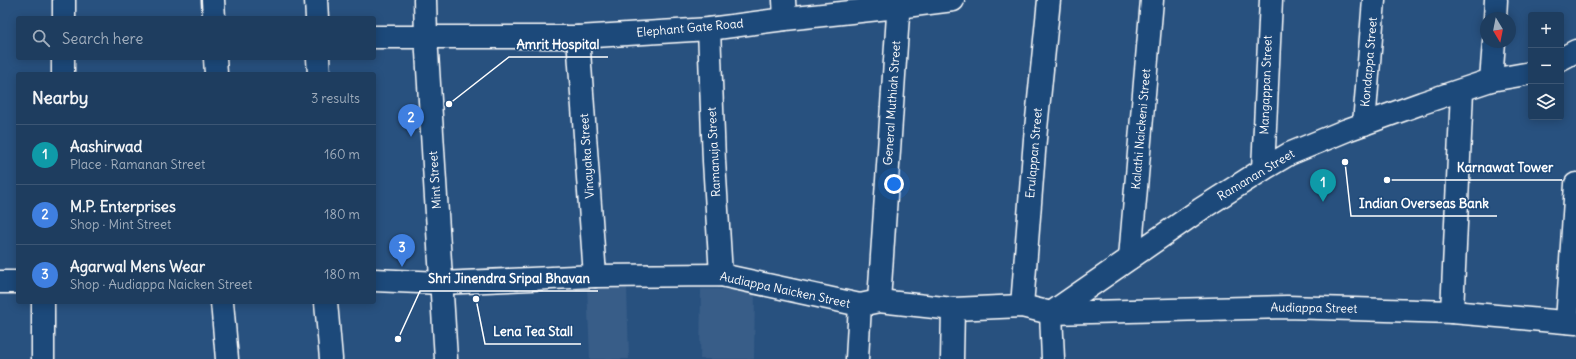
<!DOCTYPE html>
<meta charset="utf-8">
<style>
body{margin:0;font-family:Delius,sans-serif;background:#264465;color:#f1f3f6}
.controls{position:absolute;right:12px;top:12px;display:grid;overflow:hidden;border-radius:4px;box-shadow:0 2px 10px #0003}
.controls button{width:36px;height:36px;display:grid;place-items:center;padding:0;border:0;border-bottom:1px solid #3c5674;background:#1e3d5f;color:#f1f3f6;font:20px sans-serif}
.compass{position:absolute;left:1480px;top:12px;width:36px;height:36px;border-radius:50%;background:#1e3d5f;box-shadow:0 2px 10px #0003;rotate:170deg}
.you{position:absolute;left:894px;top:184px;width:14px;height:14px;margin:-10px;border:3px solid #fff;border-radius:50%;background:#1a73e8;box-shadow:0 0 0 6px #1a73e833}
.badge{display:grid;place-items:center;width:26px;height:26px;border-radius:50%;background:#8bbbb9;color:#fff;font-size:13px;font-weight:700}
.pin{position:absolute;translate:-50% -33px;filter:drop-shadow(0 1px 2px #0008)}
.pin::after{content:'';position:absolute;top:21px;width:14px;height:12px;background:inherit;clip-path:polygon(0 0,100% 0,50% 100%)}
.list{margin:0;padding:0;list-style:none}
h2{display:flex;justify-content:space-between;align-items:center;height:52px;margin:0;padding:0 16px;font-size:17px}
h2 small{font-size:13px;font-weight:400;color:#a1aebd}
.list li{display:grid;grid-template-columns:26px 1fr auto;gap:12px;align-items:center;box-sizing:border-box;height:60px;padding:0 16px;border-top:1px solid #3c5674}
.list b{display:block;font-size:15px;white-space:nowrap}
.list p{margin:0;font-size:13px;white-space:nowrap;color:#a1aebd}
.list em{font-size:13px;font-style:normal;color:#a1aebd}
.icon{flex:none;width:22px;height:22px;fill:none;stroke:currentColor;stroke-width:2;stroke-linecap:round;stroke-linejoin:round}
.map{position:relative;flex:none;width:1576px;height:359px;overflow:hidden}
.search{position:absolute;background:#1e3d5f;box-shadow:0 2px 10px #0003;left:16px;top:16px;width:360px;height:44px;display:flex;align-items:center;gap:10px;box-sizing:border-box;padding:0 14px;border-radius:4px;color:#a1aebd;font-size:15px}
.panel{position:absolute;background:#1e3d5f;box-shadow:0 2px 10px #0003;left:16px;top:72px;width:360px;height:232px;border-radius:4px}
.map>svg:first-child{display:block}
.built{fill:#375d88}
.lines{fill:none;stroke-linecap:round;stroke-linejoin:round}
.minor-casing{stroke:#fff;stroke-width:25}
.minor{stroke:#1f4a7a;stroke-width:22}
.labels{text-anchor:middle;stroke-width:3.5;stroke-linejoin:round;paint-order:stroke}
.street-label{font-size:12px;fill:#fff;stroke:#1f4a7a}
.leader{fill:none;stroke:#fff;stroke-width:1.5}
.callout-dot{fill:#fff;stroke:#1f4a7a;stroke-width:1.5}
.callout-label{font-size:13px;text-anchor:middle;font-weight:bold;fill:#fff;stroke:#1f4a7a;stroke-width:3.5;stroke-linejoin:round;paint-order:stroke}
</style>
<div class="map">
<svg width="1576" height="359" viewBox="0 0 1576 359">
<rect width="100%" height="100%" fill="#28517f"/>
<filter id="ink" filterUnits="userSpaceOnUse"><feTurbulence type="fractalNoise" baseFrequency=".025" numOctaves="2"/><feDisplacementMap in="SourceGraphic" scale="8" xChannelSelector="R" yChannelSelector="G"/><feConvolveMatrix kernelMatrix="1 2 1 2 8 2 1 2 1" color-interpolation-filters="sRGB"/></filter>
<g filter="url(#ink)">
<g class="built">
<path d="M587,286H627L629,359H590Z"/>
<path d="M701,289L755,290L754,359H700Z"/>
</g>
<g class="lines">
<defs>
<g id="minor">
<path d="M64,0V18"/>
<path d="M213,0L214,18"/>
<path d="M316,0L317,18"/>
<path d="M425,0L426,36L446,359"/>
<path d="M784,0L785,19"/>
<path d="M1495,18L1496,0"/>
<path d="M709,29L714,161L721,275"/>
<path d="M374,37H578L709,29L785,19L898,7L953,0"/>
<path d="M578,37L595,276"/>
<path d="M215,58L216,74"/>
<path d="M318,58L319,74"/>
<path d="M1561,59L1576,51"/>
<path d="M63,74V58"/>
<path d="M1491,80L1494,42"/>
<path d="M1364,124L1374,0"/>
<path d="M1263,169L1271,0"/>
<path d="M1130,258L1152,0"/>
<path d="M374,280L441,283L595,276L721,275L860,305L879,301L953,309L1022,306L1051,313L1287,307L1452,312L1576,323"/>
<path d="M0,282H18"/>
<path d="M879,301L899,0"/>
<path d="M43,302V359"/>
<path d="M222,302L227,359"/>
<path d="M326,302L331,359"/>
<path d="M1022,306L1035,139L1049,0"/>
<path d="M1452,312L1462,91"/>
<path d="M1051,313L1201,209L1267,167L1289,154L1347,130L1422,103L1491,80L1531,73"/>
<path d="M1051,313L1053,359"/>
<path d="M1567,322L1576,184"/>
<path d="M857,359L860,305"/>
<path d="M952,359L953,309"/>
</g>
</defs>
<use href="#minor" class="minor-casing"/>
<use href="#minor" class="minor"/>
</g>
</g>
<g class="labels">
<g class="street-label">
<text transform="translate(690 28) rotate(-5)" y="4">Elephant Gate Road</text>
<text transform="translate(1369 62) rotate(-85)" y="4">Kondappa Street</text>
<text transform="translate(1266 85) rotate(-88)" y="4">Mangappan Street</text>
<text transform="translate(892 103) rotate(-86)" y="4">General Muthiah Street</text>
<text transform="translate(1141 129) rotate(-85)" y="4">Kalathi Naickeni Street</text>
<text transform="translate(714 152) rotate(-93)" y="4">Ramanuja Street</text>
<text transform="translate(1034 153) rotate(-85)" y="4">Erulappan Street</text>
<text transform="translate(587 156) rotate(-94)" y="4">Vinayaka Street</text>
<text transform="translate(1256 175) rotate(-31)" y="4">Ramanan Street</text>
<text transform="translate(435 180) rotate(-94)" y="4">Mint Street</text>
<text transform="translate(785 290) rotate(12)" y="4">Audiappa Naicken Street</text>
<text transform="translate(1314 308) rotate(1)" y="4">Audiappa Street</text>
</g>
</g>
<path class="leader" d="M449 104L509 57H608M1387 180L1449 180H1562M1345 162L1351 216H1497M398 339L420 291H598M476 299L485 344H581"/>
<g class="callout-dot">
<circle cx="449" cy="104" r="4"/>
<circle cx="1387" cy="180" r="4"/>
<circle cx="1345" cy="162" r="4"/>
<circle cx="398" cy="339" r="4"/>
<circle cx="476" cy="299" r="4"/>
</g>
<g class="callout-label">
<text x="558" y="49">Amrit Hospital</text>
<text x="1505" y="172">Karnawat Tower</text>
<text x="1424" y="208">Indian Overseas Bank</text>
<text x="509" y="283">Shri Jinendra Sripal Bhavan</text>
<text x="533" y="336">Lena Tea Stall</text>
</g>
</svg>
<div class="controls">
<button>+</button>
<button>−</button>
<button><svg class="icon" aria-label="layers" viewBox="0 0 24 24"><path d="M12 4l9 5-9 5-9-5zM3 14l9 5 9-5"/></svg></button>
</div>
<svg class="compass" viewBox="-18 -18 36 36"><path d="M0-13l5 13h-10z" fill="#e53935"/><path d="M0 13l5-13h-10z" fill="#a1aebd"/></svg>
<div class="you"></div>
<div class="pin badge" style="left:1323px;top:202px;background:#0f9aa8">1</div>
<div class="pin badge" style="left:411px;top:137px;background:#3f7fe0">2</div>
<div class="pin badge" style="left:402px;top:267px;background:#3f7fe0">3</div>
<div class="search"><svg class="icon" aria-label="search" viewBox="0 0 24 24"><circle cx="10" cy="10" r="6"/><path d="M15 15l6 6"/></svg>Search here</div>
<section class="panel">
<h2>Nearby<small>3 results</small></h2>
<ul class="list">
<li><span class="badge" style="background:#0f9aa8">1</span><div><b>Aashirwad</b><p>Place · Ramanan Street</p></div><em>160 m</em></li>
<li><span class="badge" style="background:#3f7fe0">2</span><div><b>M.P. Enterprises</b><p>Shop · Mint Street</p></div><em>180 m</em></li>
<li><span class="badge" style="background:#3f7fe0">3</span><div><b>Agarwal Mens Wear</b><p>Shop · Audiappa Naicken Street</p></div><em>180 m</em></li>
</ul>
</section>
</div>
